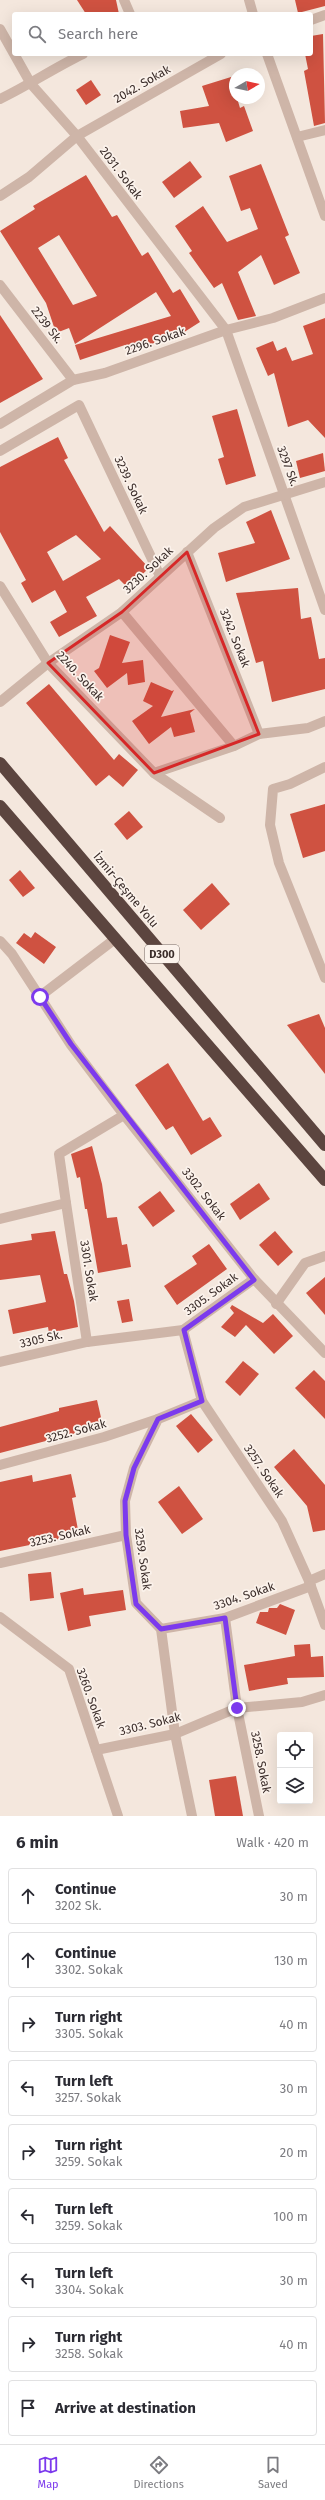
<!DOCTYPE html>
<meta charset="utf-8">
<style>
body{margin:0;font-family:"Fira Sans",sans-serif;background:#f2f2f3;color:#2b2b33}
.controls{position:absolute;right:12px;bottom:12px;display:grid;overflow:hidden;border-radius:4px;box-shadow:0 4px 16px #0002}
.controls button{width:36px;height:36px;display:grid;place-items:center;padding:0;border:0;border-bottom:1px solid #e1e1e2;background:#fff;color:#2b2b33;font:20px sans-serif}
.compass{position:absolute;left:229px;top:68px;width:36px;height:36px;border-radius:50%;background:#fff;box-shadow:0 4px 16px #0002;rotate:81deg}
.stop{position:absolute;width:12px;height:12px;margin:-9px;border:3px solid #7c3aed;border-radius:50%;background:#fff}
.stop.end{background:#7c3aed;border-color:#fff;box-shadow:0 1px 4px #0008}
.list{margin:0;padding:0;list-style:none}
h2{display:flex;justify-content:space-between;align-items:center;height:52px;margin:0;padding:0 16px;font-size:17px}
h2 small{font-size:13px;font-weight:400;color:#7c7c81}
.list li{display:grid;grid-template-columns:26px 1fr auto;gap:12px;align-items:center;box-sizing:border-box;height:56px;margin:0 8px 8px;padding:0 8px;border:1px solid #e1e1e2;border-radius:4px}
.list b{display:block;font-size:15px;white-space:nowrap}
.list p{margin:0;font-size:13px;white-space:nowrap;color:#7c7c81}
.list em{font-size:13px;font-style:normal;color:#7c7c81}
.icon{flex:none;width:22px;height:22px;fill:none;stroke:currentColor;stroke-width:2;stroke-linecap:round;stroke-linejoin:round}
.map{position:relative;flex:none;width:325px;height:1816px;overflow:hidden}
.search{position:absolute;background:#fff;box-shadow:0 4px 16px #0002;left:12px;right:12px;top:12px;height:44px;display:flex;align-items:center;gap:10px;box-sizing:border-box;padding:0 14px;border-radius:4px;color:#7c7c81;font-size:15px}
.sheet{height:628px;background:#fff}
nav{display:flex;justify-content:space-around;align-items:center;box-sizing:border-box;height:56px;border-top:1px solid #e1e1e2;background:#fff;font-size:11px;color:#7c7c81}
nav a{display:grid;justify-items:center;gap:2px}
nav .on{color:#7c3aed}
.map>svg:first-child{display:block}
.building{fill:#cf5241;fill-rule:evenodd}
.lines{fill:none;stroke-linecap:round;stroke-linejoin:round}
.minor{stroke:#ceb5a8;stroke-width:10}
.highway{stroke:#5c453f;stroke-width:12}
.route{stroke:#7c3aed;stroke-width:5}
.marked{fill:#d62828;fill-opacity:0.2;stroke:#d62828;stroke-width:3;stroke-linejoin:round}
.labels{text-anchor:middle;stroke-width:3.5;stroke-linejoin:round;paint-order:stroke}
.shield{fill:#fbf2eb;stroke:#746763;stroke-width:1}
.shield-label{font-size:11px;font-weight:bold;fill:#3a2c29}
.street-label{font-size:12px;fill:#3a2c29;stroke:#fbf2eb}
</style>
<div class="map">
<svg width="325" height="1816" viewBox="0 0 325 1816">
<rect width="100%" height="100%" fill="#f4e7dd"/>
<g class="building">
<path d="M77,0H116L119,14H86Z"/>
<path d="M295,0H325V6L298,13Z"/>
<path d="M323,34L325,123L314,126L304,71L308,69L305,54H311V36Z"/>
<path d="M231,77L235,98H237L240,108L244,106L253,131L226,142L219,123L183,128L180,111L209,106L202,86Z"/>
<path d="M91,80L101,95L86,105L76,90Z"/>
<path d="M190,161L202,177L174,198L162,182Z"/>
<path d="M261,164L289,235L285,237L300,273L274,285L261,255L238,272L256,316L238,320L222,283L214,288L189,253L192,251L175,226L203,206L227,242L258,229L250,208L241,211L229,176Z"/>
<path d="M86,175L112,217L117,215L142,256L148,252L173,293L180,289L200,322L178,336L127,351L125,345L80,360L75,345L171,316L156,292L75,344L69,328L56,333L46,303L0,231L35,209L33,206ZM59,235L97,296L73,305L38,248Z"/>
<path d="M0,315L43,379L0,403Z"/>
<path d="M325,318V438L308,420L288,427L274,373L268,376L256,348L273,341L277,351L286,347L292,361L313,354L303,326Z"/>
<path d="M237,409L256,476L226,485L218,459L224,457L212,416Z"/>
<path d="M58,437L68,458L64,460L104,532L110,526L149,568L128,588L119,579L86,597L97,616L59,637L50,622L67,612L55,590L32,603L21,583L26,580L0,532V467ZM76,535L101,559L63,581L47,552Z"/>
<path d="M323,453L325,471L300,478L296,461Z"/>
<path d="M271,510L290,559L226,582L218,553L255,543L246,522Z"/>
<path d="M298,588L301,619L311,617L319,659L325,658V689L272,702L263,661L256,663L236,593Z"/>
<path d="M110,635L130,642L122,663L143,660L145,682L128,685L127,673L107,688L94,671L99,668Z"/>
<path d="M151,682L172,691L174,690L161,717L195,709L190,713L195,732L174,737L171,727L149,744L132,721L153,706L143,701Z"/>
<path d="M49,684L114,760L119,754L138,770L123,787L109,775L96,786L26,703Z"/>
<path d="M325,804V851L303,858L290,814Z"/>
<path d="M129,811L143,827L127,840L114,824Z"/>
<path d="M20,870L35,888L23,897L9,880Z"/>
<path d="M212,883L230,904L201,930L183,910Z"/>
<path d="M35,932L56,947L44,964L16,943L24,933L31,938Z"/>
<path d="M319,1014L325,1028V1074L287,1025Z"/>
<path d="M168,1063L203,1121L210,1117L222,1136L191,1155L173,1126L166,1130L135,1085Z"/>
<path d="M92,1146L102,1184L107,1218L117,1217L122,1245L127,1244L131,1267L98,1273L87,1209H85L80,1177L77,1178L71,1154Z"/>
<path d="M259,1183L270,1199L240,1220L230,1204Z"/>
<path d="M160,1191L175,1211L153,1227L138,1207Z"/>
<path d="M55,1231L64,1274H67L74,1301L78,1327L49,1333L48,1327L13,1334L8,1310L46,1302L40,1275L0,1280V1245L32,1240L31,1234Z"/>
<path d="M275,1231L293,1252L278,1266L259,1245Z"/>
<path d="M209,1244L227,1269L177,1305L164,1286L197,1264L192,1256Z"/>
<path d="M325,1277V1315L306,1293Z"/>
<path d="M129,1299L133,1321L122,1323L117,1301Z"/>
<path d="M232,1305L263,1323L273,1314L293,1336L274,1354L246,1325L235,1337L221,1327L234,1313L230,1308Z"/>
<path d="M243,1361L259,1374L240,1396L225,1382Z"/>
<path d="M314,1370L325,1381V1419L295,1388Z"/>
<path d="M97,1400L103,1426L0,1453V1427L59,1411V1408Z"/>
<path d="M191,1414L213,1440L198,1453L176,1426Z"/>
<path d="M294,1449L325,1485V1530L313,1532L307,1506L274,1467Z"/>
<path d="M71,1474L76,1497L72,1498L79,1535L0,1551V1482L32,1475L33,1482Z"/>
<path d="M179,1486L203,1519L182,1534L158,1502Z"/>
<path d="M51,1572L54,1598L30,1601L28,1574Z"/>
<path d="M83,1588L84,1595L123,1590L126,1610L89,1616L91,1626L68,1631L60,1593Z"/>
<path d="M280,1604L295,1610L286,1635L256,1623L260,1612H268L269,1608H277Z"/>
<path d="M310,1644L311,1657L323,1656L324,1677L287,1678L288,1684L249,1691L244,1665L295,1656L294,1645Z"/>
<path d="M236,1776L243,1816H215L209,1780Z"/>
</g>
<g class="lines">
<g class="minor">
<path d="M124,0L130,14"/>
<path d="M249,0L253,14"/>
<path d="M311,20L325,15"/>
<path d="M0,29L31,84L77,136L226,330L325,610"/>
<path d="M267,54L325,216"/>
<path d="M0,99C29,85 54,68 83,54"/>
<path d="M297,137L325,130"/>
<path d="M0,196L29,177L77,136L221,54"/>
<path d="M0,285L73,380"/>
<path d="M0,424L73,380L105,373L226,330L273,318L325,298"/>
<path d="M0,451L79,405L160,576"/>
<path d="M187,552L259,734"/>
<path d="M0,586L48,663L154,773L220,818"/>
<path d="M122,612L234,746"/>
<path d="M0,702L48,663L122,612L214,528L244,507L325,482"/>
<path d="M325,767L290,784L273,789L270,825L279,863L325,978"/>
<path d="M154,773L234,746L259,734L308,728L325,721"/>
<path d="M0,941L12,954L71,1045L124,1115L254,1279L325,1353"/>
<path d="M39,997L115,939"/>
<path d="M66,1203L87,1342"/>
<path d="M0,1219L66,1203L59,1154L124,1115"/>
<path d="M276,1304L305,1263L325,1256"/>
<path d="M183,1330L202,1401L282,1521L309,1581L325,1625"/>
<path d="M0,1362L87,1342L183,1330L254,1279"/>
<path d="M0,1465L104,1437L158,1419"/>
<path d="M0,1563L126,1535"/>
<path d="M309,1581L325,1574"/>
<path d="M0,1617L69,1669L118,1816"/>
<path d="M225,1618L237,1708L259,1816"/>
<path d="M161,1629L225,1618L311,1586"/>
<path d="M96,1750L175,1734L237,1708L302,1702L325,1695"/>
<path d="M192,1816L175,1734L161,1629L136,1603L126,1535L125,1501L134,1468L158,1419L202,1401"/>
</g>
<g class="highway">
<path d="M0,763L325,1145"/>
<path d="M0,806L325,1180"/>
</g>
</g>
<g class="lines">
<path class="route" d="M40,997L71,1044L254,1280L184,1330L202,1401L158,1419L134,1468L125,1501L126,1535L136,1604L161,1629L225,1618L237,1708"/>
</g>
<path class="marked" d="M187,552L259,734L154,773L48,663L122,612Z"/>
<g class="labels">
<rect class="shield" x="145" y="945" width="34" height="18" rx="3"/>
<g class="shield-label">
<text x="162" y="958">D300</text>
</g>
<g class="street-label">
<text transform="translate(142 84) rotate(-30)" y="4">2042. Sokak</text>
<text transform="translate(121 173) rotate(53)" y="4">2031. Sokak</text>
<text transform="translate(47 325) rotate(52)" y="4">2239 Sk.</text>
<text transform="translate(155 341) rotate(-19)" y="4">2296. Sokak</text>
<text transform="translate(288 466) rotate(70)" y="4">3297 Sk.</text>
<text transform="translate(131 485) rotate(65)" y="4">3239. Sokak</text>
<text transform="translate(148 570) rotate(-43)" y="4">3230. Sokak</text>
<text transform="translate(235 638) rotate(68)" y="4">3242. Sokak</text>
<text transform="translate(80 676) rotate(47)" y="4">2240. Sokak</text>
<text transform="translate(126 890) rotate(50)" y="4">İzmir-Çeşme Yolu</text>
<text transform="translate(204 1194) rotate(52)" y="4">3302. Sokak</text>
<text transform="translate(89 1271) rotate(81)" y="4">3301. Sokak</text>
<text transform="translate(211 1294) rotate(-36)" y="4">3305. Sokak</text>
<text transform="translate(41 1339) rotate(-13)" y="4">3305 Sk.</text>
<text transform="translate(76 1431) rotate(-15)" y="4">3252. Sokak</text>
<text transform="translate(264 1471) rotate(56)" y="4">3257. Sokak</text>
<text transform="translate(60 1536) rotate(-13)" y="4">3253. Sokak</text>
<text transform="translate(143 1559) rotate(82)" y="4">3259. Sokak</text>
<text transform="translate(244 1596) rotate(-19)" y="4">3304. Sokak</text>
<text transform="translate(91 1698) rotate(70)" y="4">3260. Sokak</text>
<text transform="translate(150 1724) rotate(-14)" y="4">3303. Sokak</text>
<text transform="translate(261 1762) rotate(79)" y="4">3258. Sokak</text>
</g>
</g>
</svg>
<div class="controls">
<button><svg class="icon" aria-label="locate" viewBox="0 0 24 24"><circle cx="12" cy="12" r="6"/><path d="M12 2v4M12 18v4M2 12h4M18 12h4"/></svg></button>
<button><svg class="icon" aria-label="layers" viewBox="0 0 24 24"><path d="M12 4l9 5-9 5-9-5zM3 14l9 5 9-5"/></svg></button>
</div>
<svg class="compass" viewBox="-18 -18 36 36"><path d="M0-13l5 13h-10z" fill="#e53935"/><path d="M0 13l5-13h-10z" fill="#7c7c81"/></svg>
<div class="stop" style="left:40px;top:997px"></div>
<div class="stop end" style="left:237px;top:1708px"></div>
<div class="search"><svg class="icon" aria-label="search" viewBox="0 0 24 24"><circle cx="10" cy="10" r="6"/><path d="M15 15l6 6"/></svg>Search here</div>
</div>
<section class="sheet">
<h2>6 min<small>Walk · 420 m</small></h2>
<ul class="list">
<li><svg class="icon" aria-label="ahead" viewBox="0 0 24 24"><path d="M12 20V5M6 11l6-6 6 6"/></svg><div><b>Continue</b><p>3202 Sk.</p></div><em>30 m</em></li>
<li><svg class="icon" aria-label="ahead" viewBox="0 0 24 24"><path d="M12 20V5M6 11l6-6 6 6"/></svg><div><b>Continue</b><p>3302. Sokak</p></div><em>130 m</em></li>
<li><svg class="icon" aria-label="right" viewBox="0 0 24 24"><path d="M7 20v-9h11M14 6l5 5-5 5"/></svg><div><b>Turn right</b><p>3305. Sokak</p></div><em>40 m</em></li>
<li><svg class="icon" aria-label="left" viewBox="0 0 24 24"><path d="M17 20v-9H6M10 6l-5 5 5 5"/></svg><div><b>Turn left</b><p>3257. Sokak</p></div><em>30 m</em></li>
<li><svg class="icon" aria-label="right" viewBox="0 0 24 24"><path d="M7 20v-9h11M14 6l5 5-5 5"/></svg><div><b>Turn right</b><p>3259. Sokak</p></div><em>20 m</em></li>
<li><svg class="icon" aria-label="left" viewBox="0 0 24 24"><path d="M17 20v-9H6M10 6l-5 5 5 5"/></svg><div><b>Turn left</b><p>3259. Sokak</p></div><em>100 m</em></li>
<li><svg class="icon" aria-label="left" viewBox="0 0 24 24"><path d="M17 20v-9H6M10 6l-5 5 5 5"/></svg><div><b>Turn left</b><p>3304. Sokak</p></div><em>30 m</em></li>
<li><svg class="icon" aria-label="right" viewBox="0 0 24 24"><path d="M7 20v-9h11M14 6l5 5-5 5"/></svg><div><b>Turn right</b><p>3258. Sokak</p></div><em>40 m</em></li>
<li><svg class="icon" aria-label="arrive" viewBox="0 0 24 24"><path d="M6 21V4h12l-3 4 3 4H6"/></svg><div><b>Arrive at destination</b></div></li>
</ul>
</section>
<nav>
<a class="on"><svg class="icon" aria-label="map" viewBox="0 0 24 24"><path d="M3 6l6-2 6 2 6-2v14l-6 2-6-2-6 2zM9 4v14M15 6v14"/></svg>Map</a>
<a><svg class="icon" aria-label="directions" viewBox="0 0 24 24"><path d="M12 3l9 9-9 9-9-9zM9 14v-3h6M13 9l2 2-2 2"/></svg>Directions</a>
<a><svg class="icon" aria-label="saved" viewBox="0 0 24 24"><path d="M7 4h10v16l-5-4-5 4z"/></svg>Saved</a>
</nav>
